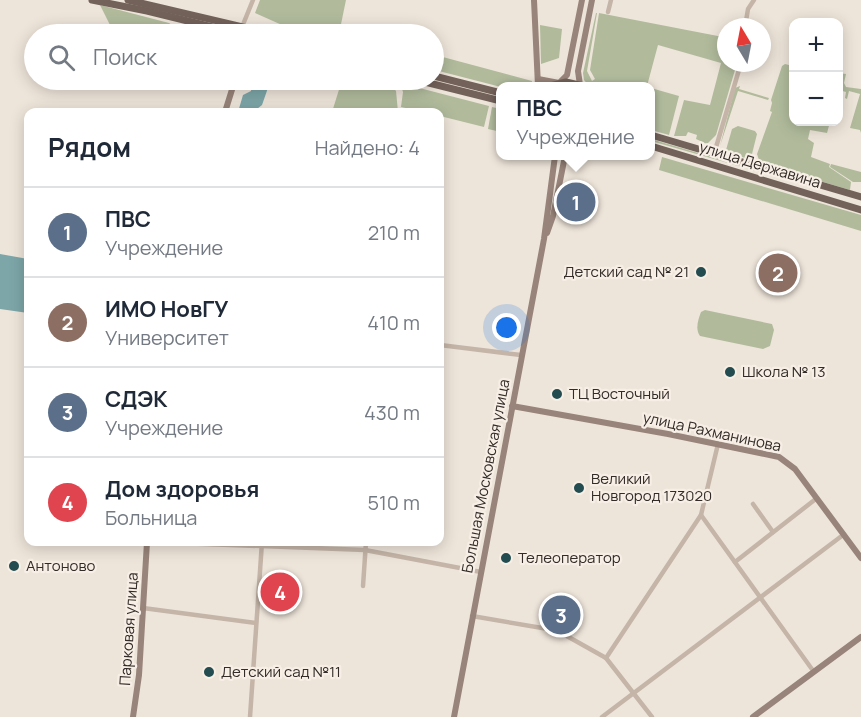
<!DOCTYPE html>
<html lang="ru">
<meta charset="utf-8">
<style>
body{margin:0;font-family:Manrope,sans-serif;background:#f2f2f3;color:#1f2937}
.controls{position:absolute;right:18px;top:18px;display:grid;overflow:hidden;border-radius:12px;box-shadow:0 3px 15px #0003}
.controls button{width:54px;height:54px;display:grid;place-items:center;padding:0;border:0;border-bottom:2px solid #e0e1e3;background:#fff;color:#1f2937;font:30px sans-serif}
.compass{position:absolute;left:717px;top:18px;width:54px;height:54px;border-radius:50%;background:#fff;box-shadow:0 3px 15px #0003;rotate:350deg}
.you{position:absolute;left:507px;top:328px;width:21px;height:21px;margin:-15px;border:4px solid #fff;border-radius:50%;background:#1a73e8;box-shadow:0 0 0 9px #1a73e833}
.badge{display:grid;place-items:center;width:39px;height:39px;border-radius:50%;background:#224c4f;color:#fff;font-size:20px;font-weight:700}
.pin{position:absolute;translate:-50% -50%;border:3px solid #fff;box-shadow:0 2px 6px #0006}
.popup{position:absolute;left:496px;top:82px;width:159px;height:78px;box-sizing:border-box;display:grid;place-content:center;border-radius:12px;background:#fff;filter:drop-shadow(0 2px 4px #0005);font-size:20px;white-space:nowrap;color:#747a83}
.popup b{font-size:22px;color:#1f2937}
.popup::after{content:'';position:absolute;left:50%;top:100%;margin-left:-12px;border:12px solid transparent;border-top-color:#fff}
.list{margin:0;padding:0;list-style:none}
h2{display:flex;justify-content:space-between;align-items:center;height:78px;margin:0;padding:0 24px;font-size:26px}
h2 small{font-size:20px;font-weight:400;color:#747a83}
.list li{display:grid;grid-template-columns:39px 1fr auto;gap:18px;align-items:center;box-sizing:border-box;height:90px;padding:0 24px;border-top:2px solid #e0e1e3}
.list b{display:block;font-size:22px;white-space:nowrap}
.list p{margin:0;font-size:20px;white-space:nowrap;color:#747a83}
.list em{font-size:20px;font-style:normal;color:#747a83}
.icon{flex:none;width:33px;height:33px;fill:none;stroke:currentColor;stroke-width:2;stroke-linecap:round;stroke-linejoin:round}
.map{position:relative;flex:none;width:861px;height:717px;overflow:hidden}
.search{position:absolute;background:#fff;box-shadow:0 3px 15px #0003;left:24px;top:24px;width:420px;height:66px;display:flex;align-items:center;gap:15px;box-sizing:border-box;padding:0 21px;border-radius:33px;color:#747a83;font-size:22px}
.panel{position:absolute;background:#fff;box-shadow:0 3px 15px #0003;left:24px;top:108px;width:420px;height:438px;border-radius:12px}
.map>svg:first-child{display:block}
.green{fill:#b1bb9c}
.water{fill:#7da6a8}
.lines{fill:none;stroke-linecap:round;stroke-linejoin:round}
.street{stroke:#c5b5a8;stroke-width:4.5}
.secondary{stroke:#98847a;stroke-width:6}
.primary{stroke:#73625a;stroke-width:7}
.poi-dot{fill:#224c4f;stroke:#f7efe6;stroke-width:2}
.labels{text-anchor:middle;stroke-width:4.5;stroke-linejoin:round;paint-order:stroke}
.street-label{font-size:15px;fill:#322b27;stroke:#f7efe6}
.poi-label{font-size:15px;fill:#322b27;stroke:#f7efe6;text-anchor:start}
</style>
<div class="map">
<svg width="861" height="717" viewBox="0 0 861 717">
<rect width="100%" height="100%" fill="#eee5da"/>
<g class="green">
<path d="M260,0H346L340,29L358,34H301L286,31L282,25L255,13Z"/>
<path d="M100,5L169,23L179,30C167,41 123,35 110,25Z"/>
<path d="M596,13H597L587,71L592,81L595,79L590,70L599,13L723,37L726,41V63H737L716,135L707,144L696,139L697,135L688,132L686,136H674L684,100L710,105L721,63L658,45L647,86H589L584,80L583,73Z"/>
<path d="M540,25L562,29L559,58L541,64Z"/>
<path d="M439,56L532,81V86L501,87L435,70Z"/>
<path d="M785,64L793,66L794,122H830L827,133L810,130L808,139L814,143L811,157L830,164L829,167L851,182L850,190L783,170L759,160L757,154L772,112L770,111L772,103L771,100L782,66Z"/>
<path d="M838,73L846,74L844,83L846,87L861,89V133L860,130L850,128L860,94L849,91L847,99L845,98L846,92L839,90Z"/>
<path d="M342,80H387L396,91L398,112H332Z"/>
<path d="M400,83L489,106L484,127L440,116V112H424L401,107L403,92Z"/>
<path d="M740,86L739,89L769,98L768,100L738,91L720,146L735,88Z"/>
<path d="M651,88L679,96L669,135L651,130Z"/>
<path d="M492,107L501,109V132L488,129Z"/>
<path d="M738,126L755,131L757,134L752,154L747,159L726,150L732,129Z"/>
<path d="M651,139L762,172L763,173L651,141Z"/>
<path d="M662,157L861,215V231L659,170Z"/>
<path d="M831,164L861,172V182H853L830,167Z"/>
<path d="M705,310L772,324L774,330L770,346L763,349L700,336C695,329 698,320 701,312Z"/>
</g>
<g class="water">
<path d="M252,80L270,82L262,105L253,112H238L243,95L251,91Z"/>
<path d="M0,254L28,259V313L0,309Z"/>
</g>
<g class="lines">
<g class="street">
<path d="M608,12L611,0"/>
<path d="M242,27L253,0"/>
<path d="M745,27L748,9L754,0"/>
<path d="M714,154L741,63"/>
<path d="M440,345L521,355"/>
<path d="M753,504L773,532"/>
<path d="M701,515L814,672"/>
<path d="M152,542L365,550L481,572"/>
<path d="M735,562L817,498"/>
<path d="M363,586L366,542"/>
<path d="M143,608L256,623"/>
<path d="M472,616L548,629L565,635L606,658L652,717"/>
<path d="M606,658L701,515L718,444"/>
<path d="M250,717L262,542"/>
<path d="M602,717L843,535"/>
</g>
<g class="secondary">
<path d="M534,0L538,86"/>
<path d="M538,79L559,83L567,75L582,0"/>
<path d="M580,85L578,71L592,0"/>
<path d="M225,112L235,80"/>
<path d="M547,233L553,216L565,156"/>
<path d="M512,406L668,434L779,457L795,469L861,558"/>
<path d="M133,717L139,675L147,542"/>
<path d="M454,717L544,239L555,156"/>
<path d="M753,717L861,637"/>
</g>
<g class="primary">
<path d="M92,0L147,11L241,34"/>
<path d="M128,0L273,34"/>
<path d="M434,76L501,93"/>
<path d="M417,80L501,101"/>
<path d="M550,86L566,82L583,86"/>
<path d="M651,135L861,197"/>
<path d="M651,146L861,210"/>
</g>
</g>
<g class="poi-dot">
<circle cx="701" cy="272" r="6"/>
<circle cx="730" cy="372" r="6"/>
<circle cx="557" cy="394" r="6"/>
<circle cx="579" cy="488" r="6"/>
<circle cx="506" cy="558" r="6"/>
<circle cx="14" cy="566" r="6"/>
<circle cx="209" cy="672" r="6"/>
</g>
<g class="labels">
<g class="street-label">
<text transform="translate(760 165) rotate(17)" y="5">улица Державина</text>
<text transform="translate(712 432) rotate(12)" y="5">улица Рахманинова</text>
<text transform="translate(486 476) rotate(-79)" y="5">Большая Московская улица</text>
<text transform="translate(129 629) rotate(-86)" y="5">Парковая улица</text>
</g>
<g class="poi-label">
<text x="689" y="277" text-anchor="end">Детский сад № 21</text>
<text x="742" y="377">Школа № 13</text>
<text x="569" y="399">ТЦ Восточный</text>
<text x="591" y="484">Великий<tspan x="591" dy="17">Новгород 173020</tspan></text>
<text x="518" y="563">Телеоператор</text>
<text x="26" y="571">Антоново</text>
<text x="221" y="677">Детский сад №11</text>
</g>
</g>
</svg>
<div class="controls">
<button>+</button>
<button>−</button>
</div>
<svg class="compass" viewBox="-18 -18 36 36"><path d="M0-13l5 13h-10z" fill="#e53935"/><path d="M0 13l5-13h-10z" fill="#747a83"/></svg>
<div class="you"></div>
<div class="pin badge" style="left:576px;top:202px;background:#5c6f8a">1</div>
<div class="popup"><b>ПВС</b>Учреждение</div>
<div class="pin badge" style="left:778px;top:273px;background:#8d6e63">2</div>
<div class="pin badge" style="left:561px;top:615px;background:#5c6f8a">3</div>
<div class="pin badge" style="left:280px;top:592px;background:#e0444e">4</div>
<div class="search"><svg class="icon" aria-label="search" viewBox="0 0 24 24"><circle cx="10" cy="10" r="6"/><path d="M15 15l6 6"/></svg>Поиск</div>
<section class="panel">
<h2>Рядом<small>Найдено: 4</small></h2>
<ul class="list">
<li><span class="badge" style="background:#5c6f8a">1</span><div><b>ПВС</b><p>Учреждение</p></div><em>210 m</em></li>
<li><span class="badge" style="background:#8d6e63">2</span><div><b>ИМО НовГУ</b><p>Университет</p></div><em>410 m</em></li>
<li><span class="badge" style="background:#5c6f8a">3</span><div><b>СДЭК</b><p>Учреждение</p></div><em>430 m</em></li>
<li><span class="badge" style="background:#e0444e">4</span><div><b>Дом здоровья</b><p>Больница</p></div><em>510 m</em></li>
</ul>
</section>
</div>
